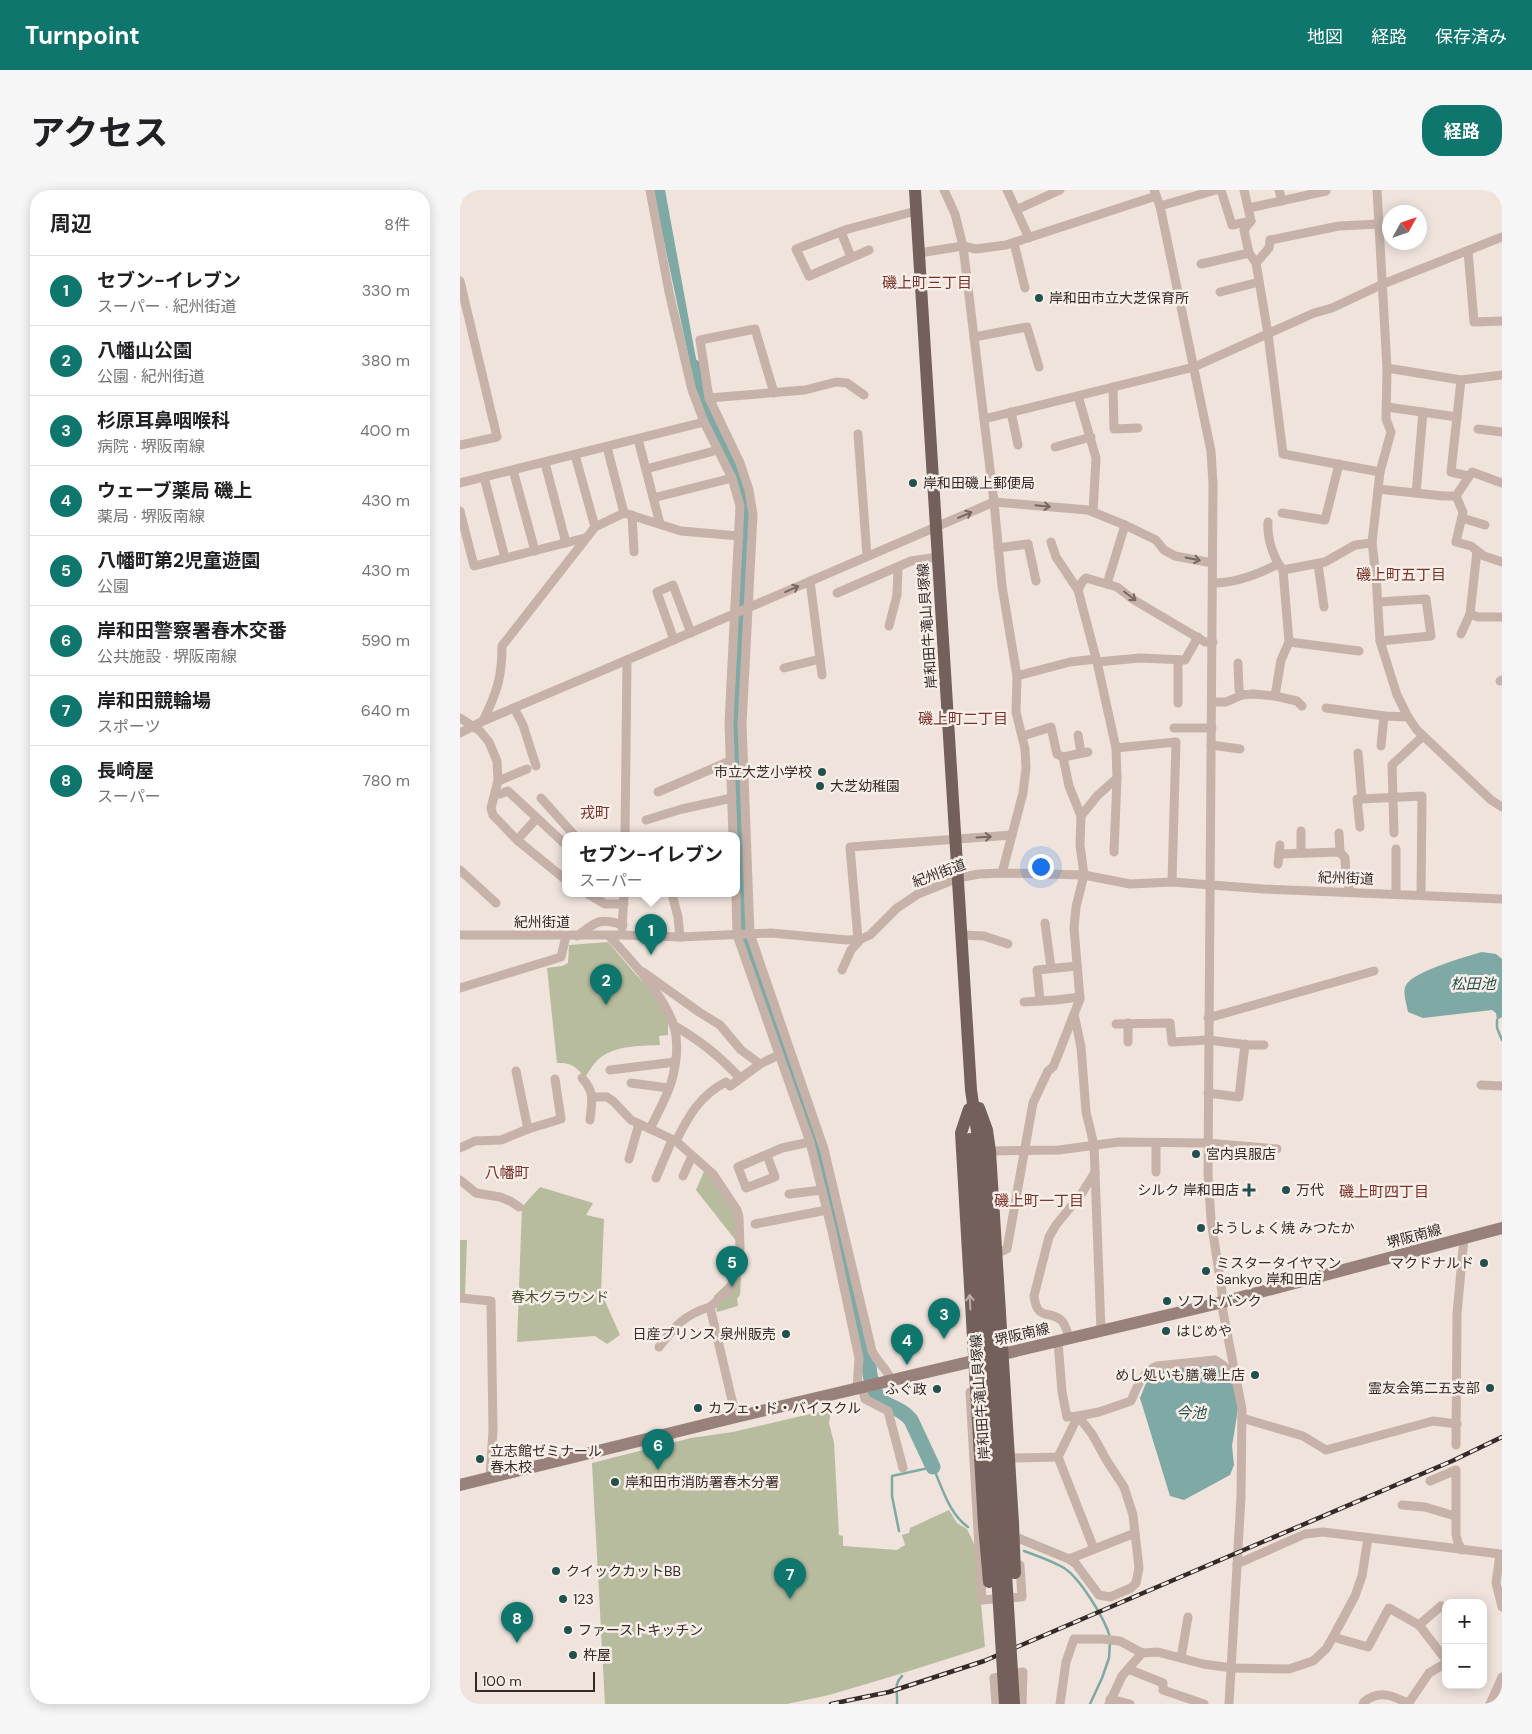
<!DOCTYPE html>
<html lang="ja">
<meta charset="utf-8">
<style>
body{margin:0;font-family:"DM Sans","Noto Sans JP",sans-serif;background:#f6f6f6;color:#202124}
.controls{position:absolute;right:15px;bottom:15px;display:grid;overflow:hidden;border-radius:10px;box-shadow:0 2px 12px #0003}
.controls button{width:45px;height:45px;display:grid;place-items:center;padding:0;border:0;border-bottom:1px solid #e0e0e0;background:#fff;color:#202124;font:25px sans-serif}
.compass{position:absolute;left:922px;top:15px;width:45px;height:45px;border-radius:50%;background:#fff;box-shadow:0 2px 12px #0003;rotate:50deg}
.scale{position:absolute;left:15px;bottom:12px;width:120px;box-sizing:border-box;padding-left:5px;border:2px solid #342a28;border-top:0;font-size:14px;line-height:18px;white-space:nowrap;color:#342a28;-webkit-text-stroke:4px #f7eee8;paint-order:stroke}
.you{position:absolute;left:580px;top:676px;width:18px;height:18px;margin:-12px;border:4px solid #fff;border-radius:50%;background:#1a73e8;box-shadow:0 0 0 8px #1a73e833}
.badge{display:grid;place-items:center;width:32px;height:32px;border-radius:50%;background:#0f766e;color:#fff;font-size:16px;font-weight:700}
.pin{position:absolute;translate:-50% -41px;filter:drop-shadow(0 1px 2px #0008)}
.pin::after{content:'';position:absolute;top:26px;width:18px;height:15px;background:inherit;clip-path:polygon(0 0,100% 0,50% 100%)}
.popup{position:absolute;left:102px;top:642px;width:178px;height:65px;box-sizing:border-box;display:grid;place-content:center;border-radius:10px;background:#fff;filter:drop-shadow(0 1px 4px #0005);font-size:16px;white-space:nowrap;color:#757577}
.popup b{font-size:19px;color:#202124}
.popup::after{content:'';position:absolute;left:50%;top:100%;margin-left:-10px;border:10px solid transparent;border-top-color:#fff}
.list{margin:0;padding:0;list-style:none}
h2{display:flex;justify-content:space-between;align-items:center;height:65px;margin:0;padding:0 20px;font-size:21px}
h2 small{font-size:16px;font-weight:400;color:#757577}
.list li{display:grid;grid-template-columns:32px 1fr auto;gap:15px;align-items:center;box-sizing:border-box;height:70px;padding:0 20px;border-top:1px solid #e0e0e0}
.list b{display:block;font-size:19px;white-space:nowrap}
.list p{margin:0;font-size:16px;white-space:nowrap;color:#757577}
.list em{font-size:16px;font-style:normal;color:#757577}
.map{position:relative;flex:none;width:1042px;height:1514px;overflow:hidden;border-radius:20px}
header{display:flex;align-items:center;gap:30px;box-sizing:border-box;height:70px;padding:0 25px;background:#0f766e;color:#fff}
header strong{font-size:24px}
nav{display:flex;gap:28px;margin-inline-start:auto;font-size:18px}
.intro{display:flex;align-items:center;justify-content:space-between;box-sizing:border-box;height:120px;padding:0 30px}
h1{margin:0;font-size:35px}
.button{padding:12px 22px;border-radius:20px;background:#0f766e;color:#fff;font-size:18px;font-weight:700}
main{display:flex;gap:30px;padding:0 30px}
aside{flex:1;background:#fff;border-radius:20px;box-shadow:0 2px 12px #0003}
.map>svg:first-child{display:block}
.green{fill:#b6bc9d}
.water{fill:#7ea9a4}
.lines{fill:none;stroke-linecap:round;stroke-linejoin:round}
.stream{stroke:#7ea9a4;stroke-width:2.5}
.river{stroke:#7ea9a4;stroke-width:15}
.minor{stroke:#c6b2a9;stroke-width:9}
.secondary{stroke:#99817b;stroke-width:12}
.primary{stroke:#74605b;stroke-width:12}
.rail-casing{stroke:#342a28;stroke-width:4.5}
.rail{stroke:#f7eee8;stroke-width:2.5;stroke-dasharray:8;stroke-linecap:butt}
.primary-bridge{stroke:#74605b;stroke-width:12}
.oneway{stroke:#766762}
.oneway2{stroke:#bcaea9}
.poi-dot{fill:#22504d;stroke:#f7eee8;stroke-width:2}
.labels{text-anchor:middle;stroke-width:5;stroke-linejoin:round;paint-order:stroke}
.poi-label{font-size:14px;fill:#342a28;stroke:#f7eee8;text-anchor:start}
.street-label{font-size:14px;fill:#342a28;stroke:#f7eee8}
.park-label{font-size:14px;fill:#484f2f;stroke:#f7eee8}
.neighbourhood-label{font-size:15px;fill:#7a322a;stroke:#f7eee8}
.water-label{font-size:15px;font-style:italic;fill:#22504d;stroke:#f7eee8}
</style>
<header>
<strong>Turnpoint</strong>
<nav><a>地図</a><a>経路</a><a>保存済み</a></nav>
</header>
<div class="intro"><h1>アクセス</h1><a class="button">経路</a></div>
<main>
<aside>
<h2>周辺<small>8件</small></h2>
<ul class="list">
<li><span class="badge">1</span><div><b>セブン-イレブン</b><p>スーパー · 紀州街道</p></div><em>330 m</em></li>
<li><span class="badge">2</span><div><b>八幡山公園</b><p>公園 · 紀州街道</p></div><em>380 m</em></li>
<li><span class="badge">3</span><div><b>杉原耳鼻咽喉科</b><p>病院 · 堺阪南線</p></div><em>400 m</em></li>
<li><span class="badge">4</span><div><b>ウェーブ薬局 磯上</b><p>薬局 · 堺阪南線</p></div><em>430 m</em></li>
<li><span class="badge">5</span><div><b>八幡町第2児童遊園</b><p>公園</p></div><em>430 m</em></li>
<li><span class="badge">6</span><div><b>岸和田警察署春木交番</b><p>公共施設 · 堺阪南線</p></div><em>590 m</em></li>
<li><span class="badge">7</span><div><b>岸和田競輪場</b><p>スポーツ</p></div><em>640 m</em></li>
<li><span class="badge">8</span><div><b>長崎屋</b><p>スーパー</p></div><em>780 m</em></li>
</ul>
</aside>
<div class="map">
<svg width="1042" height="1514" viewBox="0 0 1042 1514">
<rect width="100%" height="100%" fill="#efe3dc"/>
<g class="green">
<path d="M148,752L179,788L195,802L208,831V845L199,846L200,855C178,856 150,855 135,873C131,877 129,882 125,887C114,876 113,873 97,873L87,778L102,776L108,773L109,755Z"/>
<path d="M245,979L275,1020L277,1052L236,1000Z"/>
<path d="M80,997L133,1013L126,1025L144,1029L141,1102L160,1145L147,1154L135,1146L57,1152L62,1017Z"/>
<path d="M0,1050H7L5,1105H0Z"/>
<path d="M274,1087L281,1088L280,1105L277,1108L278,1116L257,1122L254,1106Z"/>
<path d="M371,1219L369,1233L374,1253L379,1345L383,1346V1356L437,1360L445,1355L442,1345L449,1343L450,1338L489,1320L497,1333L507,1339L516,1358L525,1457L430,1487L369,1505L327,1514H145L132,1273L231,1248L273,1242Z"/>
</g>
<g class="water">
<path d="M193,0H205L241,196L235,197Z"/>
<path d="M1022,762L1036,764L1042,769V827L1037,830L1036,823L1032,820L963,828L948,822C947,815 942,802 946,795C954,781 1005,767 1022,762Z"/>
<path d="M749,1175H756L773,1193L778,1219L772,1256L774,1275L770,1285L724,1310L710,1306L680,1208L690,1183L695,1181Z"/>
</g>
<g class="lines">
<g class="stream">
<path d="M1037,830V838L1042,850"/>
<path d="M439,1341L432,1306V1286L473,1277C482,1297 489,1324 508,1337"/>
<path d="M564,1361C578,1366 592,1371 604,1378C620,1388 645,1429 650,1447"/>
<path d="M437,1514C438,1502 433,1495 442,1486"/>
<path d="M630,1514L642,1488L649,1468L650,1452"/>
</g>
<path class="river" d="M234,177C243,221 273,257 283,300C287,314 285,331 285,345C283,382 279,419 278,455C274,550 280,645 283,740L285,752L358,956L409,1171C409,1184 412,1206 425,1213C435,1219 443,1220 451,1230L473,1277"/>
<g class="minor">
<path d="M190,0L209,102L232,200L244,232L272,288L280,316L269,533L273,646"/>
<path d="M484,0L495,24L503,56L534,312L542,396L557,486L556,522L565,559L566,578L563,603L542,683"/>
<path d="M547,0L569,48"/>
<path d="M694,0L700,16L751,261L753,294L748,983L751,1030L762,1102L763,1122L782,1219L781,1307L769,1514"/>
<path d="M761,0L772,35L791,31"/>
<path d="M784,0L791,31L784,40L789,63L796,73L808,144L823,264L920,282"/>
<path d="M819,0L822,11"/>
<path d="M917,0L927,178L926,229L931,242L920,282L912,353L916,385L920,451L937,505L948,527L957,540L1031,610L1042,617"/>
<path d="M700,16L756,0"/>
<path d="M789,18L866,1"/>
<path d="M556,20L600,0"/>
<path d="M381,42L391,67"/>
<path d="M554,53L565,98"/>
<path d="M409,60L349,86L336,59L388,39L456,21"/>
<path d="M1008,61L1014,132L1042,131"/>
<path d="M459,63L503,56L516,59L546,55L696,6"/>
<path d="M796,73L809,58L810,50L879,36L919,34"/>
<path d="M741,74L789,63"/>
<path d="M0,91L37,247L0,255"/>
<path d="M760,102L799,92"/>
<path d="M514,147L567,137L579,177"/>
<path d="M927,178L1001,190L1042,185"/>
<path d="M1001,190L991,282L1008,286"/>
<path d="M653,197L654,239L678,238"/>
<path d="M314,203L295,139L240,150L249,208L280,273L289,300L293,325L282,534L290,744L364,959L412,1161C418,1173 427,1179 431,1190"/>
<path d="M618,206L636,268L633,322"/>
<path d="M249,208L345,200L376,192L387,193L404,205"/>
<path d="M927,217L997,227"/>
<path d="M551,222L558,255"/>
<path d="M524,229L734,177L854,123L872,118L923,94L1042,47"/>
<path d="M1018,239L1042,242"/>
<path d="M398,244L407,366"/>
<path d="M178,249L200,334"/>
<path d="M147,257L164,323"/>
<path d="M595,257L631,247"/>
<path d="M115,265L135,337"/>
<path d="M85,273L106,353"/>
<path d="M186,279L258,260"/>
<path d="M53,280L75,361"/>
<path d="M24,287L45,368"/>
<path d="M0,293L244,232"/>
<path d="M918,299L983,306H996L1012,282L1042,293"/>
<path d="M956,303L963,222"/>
<path d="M996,306L1003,322L996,352L1011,356L1024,366L1042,372"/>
<path d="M193,308L272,288"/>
<path d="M0,321L14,376L125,348"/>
<path d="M822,323L865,330L879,274"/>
<path d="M172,325L174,362"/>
<path d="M1002,328L1025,335"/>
<path d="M808,332C807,348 813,368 823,380L829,452L821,470L815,506"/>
<path d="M591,352L596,367L618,400L637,472L656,558L657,588L637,606L621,626L620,655L624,685L616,717L614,738L620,809L614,824L621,857L626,922L634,955L641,1141"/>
<path d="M538,358L568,354L576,391"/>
<path d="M858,374L864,417"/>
<path d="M823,380L865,372L895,355L912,353"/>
<path d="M350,391L362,485"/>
<path d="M753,393C776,393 797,385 818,374"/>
<path d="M647,394L665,335"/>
<path d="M618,400L622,392L626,388L657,397L674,410L745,452H753"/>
<path d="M377,403L451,371L478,367"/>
<path d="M918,412L966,409L971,446L920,451"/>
<path d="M1010,424L1018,427H1042"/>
<path d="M429,436L437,405L438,377"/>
<path d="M1001,444L1010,424L1017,361"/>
<path d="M214,450L197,402L213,395L231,443"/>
<path d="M829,452L899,461"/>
<path d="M718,470V513"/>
<path d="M637,472L680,468L725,470L738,447"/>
<path d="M778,473L779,500L782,505"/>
<path d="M324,478L360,469"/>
<path d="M557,486L610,472L636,469"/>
<path d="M1040,491L1042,490"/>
<path d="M752,512H766L782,505L793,504L815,506L837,511L842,516"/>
<path d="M54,518L63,535L76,576"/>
<path d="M866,518L924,526L948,527"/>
<path d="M0,528L20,541L29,552L37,571L38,591L31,618L33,625L57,650L106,690"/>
<path d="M23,531C37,502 42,488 42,456L135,337L164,323L221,341L279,346"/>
<path d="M714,538H752"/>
<path d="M0,543L23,531L167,470L534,312L628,320L665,335L696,350L704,360L715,366L752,373"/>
<path d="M618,545L621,563"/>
<path d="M563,546L591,537L597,564L603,567L628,562"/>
<path d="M751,555L780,559"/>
<path d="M921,556L924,526"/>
<path d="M656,558L716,552L712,692"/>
<path d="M898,563L902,609L962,606L961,705"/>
<path d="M603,567L609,596L621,626"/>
<path d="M38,591L67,579"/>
<path d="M198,602L270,571"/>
<path d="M35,604H40L48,601L106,655"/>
<path d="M81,608L115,646"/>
<path d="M186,630L222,619L272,608"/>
<path d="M900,637L897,609H902"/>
<path d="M841,641V663"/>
<path d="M879,643L880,662"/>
<path d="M934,643L932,575L963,546"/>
<path d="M165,646L167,470"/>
<path d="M57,650L77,628"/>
<path d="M936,659V704"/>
<path d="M654,662L657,588"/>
<path d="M819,664L880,662L885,668L886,686L890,702"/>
<path d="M818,674L820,655"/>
<path d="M0,680L36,713"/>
<path d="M128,704L145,714H164"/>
<path d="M212,704L218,727L220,747"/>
<path d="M276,704L277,745L350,952L372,1041L399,1168L397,1198"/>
<path d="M585,733L591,778"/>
<path d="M162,738L164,704"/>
<path d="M0,745H162L220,747L311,743L387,750L401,749L410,745L437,718L458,704L498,688L519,684L542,683L624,685L670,694L712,692L804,699L1042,709"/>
<path d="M502,745L524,746L548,754"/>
<path d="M117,746C136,732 139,727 163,735"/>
<path d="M149,746C171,770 204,805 214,836C219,854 216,876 211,893C206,909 197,924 190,939"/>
<path d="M398,749L390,657L552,645"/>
<path d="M382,780L391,760L401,749"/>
<path d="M183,782L239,822L260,835L281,860L300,874"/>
<path d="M0,798L101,767L106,746"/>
<path d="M580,811L577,780L617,776"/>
<path d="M564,812L596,810L620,807"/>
<path d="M748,828L914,781"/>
<path d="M668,833V852"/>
<path d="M656,834L710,833L712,852L748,850L788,855H804"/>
<path d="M213,835C241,851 258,865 280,888"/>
<path d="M150,880L215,872"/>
<path d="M56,881L68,939"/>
<path d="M122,888C135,902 132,911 130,930"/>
<path d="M171,893L208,898"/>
<path d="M1021,895L1042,896"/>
<path d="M748,903L779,907L785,854"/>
<path d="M132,907H147L153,911L171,930L216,951L253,984L277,1020L279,1027L280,1059L277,1084L269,1100L250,1117L276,1227"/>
<path d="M216,951C228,927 240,905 266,892L270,896L300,874L319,865"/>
<path d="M696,953V982"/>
<path d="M0,958L15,951L41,950L68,939L101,929L95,889"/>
<path d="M530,961L599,960L659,952L747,953L817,959"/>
<path d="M307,965L315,987L286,998L278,977L322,958L350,952"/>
<path d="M169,969L179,934"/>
<path d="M223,986L232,966"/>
<path d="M196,988L212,950"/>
<path d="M0,990L16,1003L40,1007L50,1011L59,1017"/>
<path d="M329,1004L362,1000"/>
<path d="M295,1034L367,1020"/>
<path d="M536,1064L547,1059L573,913L588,881L593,877L598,865L614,824"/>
<path d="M0,1108L31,1111L33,1240L30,1288"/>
<path d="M609,1148C607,1143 606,1134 601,1130C589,1120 577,1131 574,1106L589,1047L596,1035L622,1003L635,982"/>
<path d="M199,1157C214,1137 225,1124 250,1117"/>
<path d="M402,1197L405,1209L428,1221L443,1278"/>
<path d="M510,1202L522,1410L562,1407L560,1375"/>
<path d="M782,1228L843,1246L866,1260L973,1231L997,1234"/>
<path d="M996,1255L997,1124L1004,1048"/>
<path d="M598,1267L634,1359"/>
<path d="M553,1268L598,1267L618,1226L639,1222L671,1211C677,1197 682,1182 697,1176L755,1170L763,1175L776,1192"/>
<path d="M970,1291L996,1280V1345L998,1353L1002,1360"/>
<path d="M942,1315L965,1317L995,1326"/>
<path d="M558,1348L609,1369L616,1374L639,1405L650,1407L671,1398L676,1393L679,1378L675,1343L673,1325L664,1297L647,1271L632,1244L618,1226L607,1227L602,1202L598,1151"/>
<path d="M609,1369L675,1343"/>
<path d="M777,1374L845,1344L863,1342L1040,1364L1036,1393L1042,1417"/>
<path d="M959,1435L981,1416L986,1420"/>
<path d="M873,1447L895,1406L902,1386L908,1348"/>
<path d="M721,1468L728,1427"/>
<path d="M668,1479L703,1493V1500L744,1514"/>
<path d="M650,1509L670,1514"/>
<path d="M536,1514L534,1488L563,1482L562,1514"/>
<path d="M600,1514L606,1472L614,1449H642L660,1451L682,1463"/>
<path d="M649,1514L662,1486L682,1463L698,1462L743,1474L772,1478L829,1479L853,1471L866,1459L873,1447L908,1457L929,1418L959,1435L986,1470"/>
<path d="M903,1514L904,1512C919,1499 934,1506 949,1514"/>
<path d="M948,1514L969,1483L986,1473"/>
<path d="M1030,1514L1042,1487"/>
</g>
<path class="secondary" d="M0,1295L276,1227L755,1114L1042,1038"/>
<g class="primary">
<path d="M455,0L511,900L521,969L528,1090"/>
<path d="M519,918L527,940L530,961L553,1333"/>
<path d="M509,919L501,943L524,1335"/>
<path d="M510,949L519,1091"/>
</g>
<defs>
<path id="rail" d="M371,1514L429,1502L524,1471L992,1271L1042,1247"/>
</defs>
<use href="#rail" class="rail-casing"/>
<use href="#rail" class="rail"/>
<g class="primary-bridge">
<path d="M528,1090L554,1514"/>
<path d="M519,1091L545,1514"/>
<path d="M553,1333L555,1383"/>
<path d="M524,1335L529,1392"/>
</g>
</g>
<defs><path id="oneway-shaft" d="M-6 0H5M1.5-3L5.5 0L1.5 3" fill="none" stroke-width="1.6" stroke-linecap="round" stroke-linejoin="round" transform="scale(1.25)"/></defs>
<g class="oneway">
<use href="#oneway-shaft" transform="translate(583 316) rotate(6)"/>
<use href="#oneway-shaft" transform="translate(505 325) rotate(-23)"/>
<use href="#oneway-shaft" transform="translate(733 369) rotate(11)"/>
<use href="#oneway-shaft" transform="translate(332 399) rotate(-24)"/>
<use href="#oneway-shaft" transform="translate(670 406) rotate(37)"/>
<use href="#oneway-shaft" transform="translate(524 647) rotate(-3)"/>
</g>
<use class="oneway2" href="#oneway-shaft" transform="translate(510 1112) rotate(-93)"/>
<g class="poi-dot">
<circle cx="579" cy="108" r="5"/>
<circle cx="453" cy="293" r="5"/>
<circle cx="362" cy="582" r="5"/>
<circle cx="360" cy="596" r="5"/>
<circle cx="736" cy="964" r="5"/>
<path d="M786.5 992.5h5v5h5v5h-5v5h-5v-5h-5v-5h5z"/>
<circle cx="826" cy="1000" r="5"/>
<circle cx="741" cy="1038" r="5"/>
<circle cx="1024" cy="1073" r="5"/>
<circle cx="746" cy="1081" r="5"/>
<circle cx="707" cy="1111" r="5"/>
<circle cx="706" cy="1141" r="5"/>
<circle cx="326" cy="1144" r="5"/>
<circle cx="795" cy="1185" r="5"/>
<circle cx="1030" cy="1198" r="5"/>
<circle cx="477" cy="1199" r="5"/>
<circle cx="238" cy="1218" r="5"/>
<circle cx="20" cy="1269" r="5"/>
<circle cx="155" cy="1292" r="5"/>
<circle cx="96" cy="1381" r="5"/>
<circle cx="103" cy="1409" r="5"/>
<circle cx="108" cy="1440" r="5"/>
<circle cx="113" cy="1465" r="5"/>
</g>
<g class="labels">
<g class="poi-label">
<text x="589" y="113">岸和田市立大芝保育所</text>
<text x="463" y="298">岸和田磯上郵便局</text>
<text x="352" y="587" text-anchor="end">市立大芝小学校</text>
<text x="370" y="601">大芝幼稚園</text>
<text x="746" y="969">宮内呉服店</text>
<text x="779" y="1005" text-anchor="end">シルク 岸和田店</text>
<text x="836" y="1005">万代</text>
<text x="751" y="1043">ようしょく焼 みつたか</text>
<text x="756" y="1078">ミスタータイヤマン<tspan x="756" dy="16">Sankyo 岸和田店</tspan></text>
<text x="1014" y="1078" text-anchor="end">マクドナルド</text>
<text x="717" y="1116">ソフトバンク</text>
<text x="716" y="1146">はじめや</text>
<text x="316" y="1149" text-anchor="end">日産プリンス 泉州販売</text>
<text x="785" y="1190" text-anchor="end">めし処いも膳 磯上店</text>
<text x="1020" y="1203" text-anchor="end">霊友会第二五支部</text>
<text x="467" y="1204" text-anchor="end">ふぐ政</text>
<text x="248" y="1223">カフェ・ド・バイスクル</text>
<text x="30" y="1266">立志館ゼミナール<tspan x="30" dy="16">春木校</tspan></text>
<text x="165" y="1297">岸和田市消防署春木分署</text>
<text x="106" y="1386">クイックカットBB</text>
<text x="113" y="1414">123</text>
<text x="118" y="1445">ファーストキッチン</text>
<text x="123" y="1470">杵屋</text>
</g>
<g class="street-label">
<text transform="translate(467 436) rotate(-94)" y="5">岸和田牛滝山貝塚線</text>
<text transform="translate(479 683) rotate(-20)" y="5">紀州街道</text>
<text transform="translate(886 688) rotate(2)" y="5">紀州街道</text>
<text x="82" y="737">紀州街道</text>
<text transform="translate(954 1046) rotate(-15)" y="5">堺阪南線</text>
<text transform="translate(562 1144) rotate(-13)" y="5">堺阪南線</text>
<text transform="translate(520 1207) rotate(-94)" y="5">岸和田牛滝山貝塚線</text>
</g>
<g class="park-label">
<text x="100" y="1112">春木グラウンド</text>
</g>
<g class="neighbourhood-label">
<text x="467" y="98">磯上町三丁目</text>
<text x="941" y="390">磯上町五丁目</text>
<text x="503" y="534">磯上町二丁目</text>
<text x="135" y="628">戎町</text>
<text x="47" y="988">八幡町</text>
<text x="924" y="1007">磯上町四丁目</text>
<text x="579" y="1016">磯上町一丁目</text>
</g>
<g class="water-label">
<text x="1013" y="799">松田池</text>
<text x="731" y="1228">今池</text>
</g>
</g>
</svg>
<div class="controls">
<button>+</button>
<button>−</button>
</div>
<svg class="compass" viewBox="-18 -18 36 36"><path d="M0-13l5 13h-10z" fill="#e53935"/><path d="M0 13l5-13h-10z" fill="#757577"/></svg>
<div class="scale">100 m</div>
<div class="you"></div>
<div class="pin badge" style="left:191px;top:765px">1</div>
<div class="popup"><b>セブン-イレブン</b>スーパー</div>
<div class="pin badge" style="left:146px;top:815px">2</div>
<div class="pin badge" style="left:484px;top:1149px">3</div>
<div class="pin badge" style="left:447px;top:1175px">4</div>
<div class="pin badge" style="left:272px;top:1097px">5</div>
<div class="pin badge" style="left:198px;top:1280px">6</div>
<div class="pin badge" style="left:330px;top:1409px">7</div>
<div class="pin badge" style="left:57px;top:1453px">8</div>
</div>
</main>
